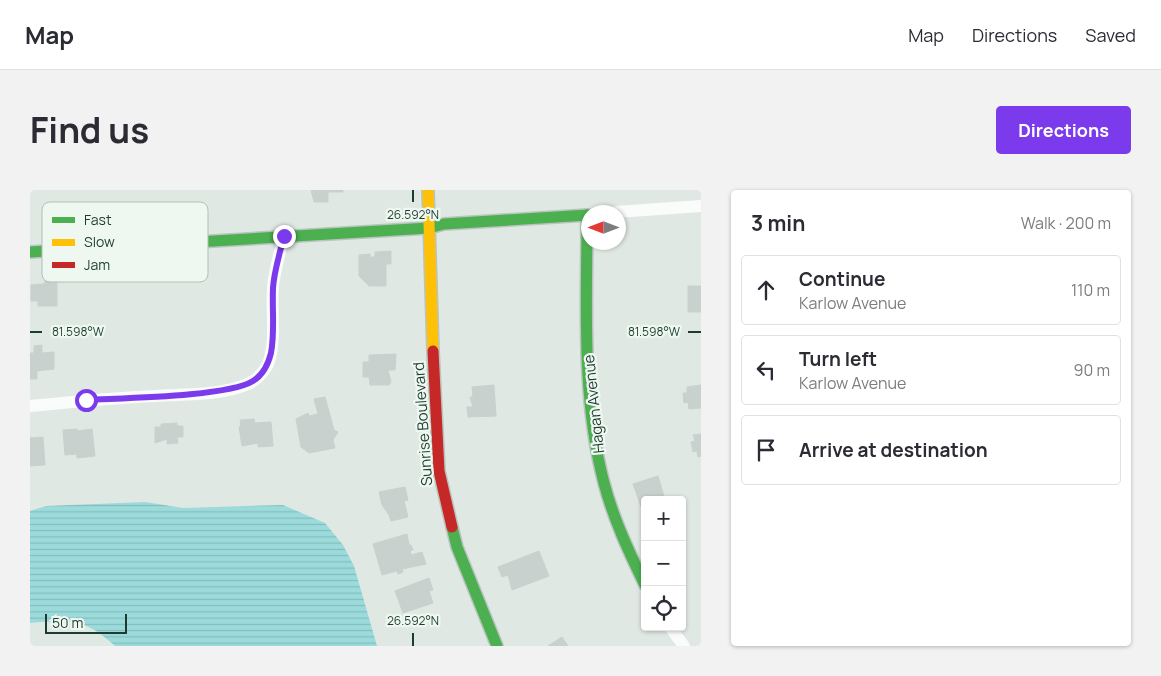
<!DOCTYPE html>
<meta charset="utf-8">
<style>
body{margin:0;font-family:Manrope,sans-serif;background:#f2f2f3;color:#2b2b33}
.controls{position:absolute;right:15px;bottom:15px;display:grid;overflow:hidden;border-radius:5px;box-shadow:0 1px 4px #0004}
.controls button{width:45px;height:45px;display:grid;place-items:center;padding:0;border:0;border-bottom:1px solid #e1e1e2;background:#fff;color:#2b2b33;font:25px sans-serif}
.compass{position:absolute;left:551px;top:15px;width:45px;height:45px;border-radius:50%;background:#fff;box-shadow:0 1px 4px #0004;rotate:270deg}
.scale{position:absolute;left:15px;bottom:12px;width:82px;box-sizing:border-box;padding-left:5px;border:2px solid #1d3c30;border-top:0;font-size:14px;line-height:18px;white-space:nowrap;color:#1d3c30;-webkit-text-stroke:4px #eef8f1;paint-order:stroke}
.stop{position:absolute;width:15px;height:15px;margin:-11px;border:4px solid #7c3aed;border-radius:50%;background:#fff}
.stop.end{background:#7c3aed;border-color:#fff;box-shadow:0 1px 5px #0008}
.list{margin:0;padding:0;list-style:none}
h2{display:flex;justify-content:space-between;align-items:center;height:65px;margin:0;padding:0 20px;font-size:21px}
h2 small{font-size:16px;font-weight:400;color:#7c7c81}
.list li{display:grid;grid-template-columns:32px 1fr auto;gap:15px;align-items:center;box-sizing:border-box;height:70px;margin:0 10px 10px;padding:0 10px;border:1px solid #e1e1e2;border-radius:5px}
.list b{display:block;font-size:19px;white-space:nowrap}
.list p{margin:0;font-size:16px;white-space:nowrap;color:#7c7c81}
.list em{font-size:16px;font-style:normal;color:#7c7c81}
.icon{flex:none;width:28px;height:28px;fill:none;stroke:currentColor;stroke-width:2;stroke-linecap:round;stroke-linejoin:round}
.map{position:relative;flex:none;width:671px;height:456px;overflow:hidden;border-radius:5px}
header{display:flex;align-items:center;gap:30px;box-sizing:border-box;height:70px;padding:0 25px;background:#fff;border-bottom:1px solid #e1e1e2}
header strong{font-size:24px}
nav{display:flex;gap:28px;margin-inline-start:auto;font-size:18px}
.intro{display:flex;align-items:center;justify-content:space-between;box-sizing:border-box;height:120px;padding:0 30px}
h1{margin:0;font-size:35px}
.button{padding:12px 22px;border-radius:5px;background:#7c3aed;color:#fff;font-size:18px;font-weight:700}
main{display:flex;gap:30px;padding:0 30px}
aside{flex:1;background:#fff;border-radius:5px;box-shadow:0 1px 4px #0004}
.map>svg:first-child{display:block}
.water{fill:url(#water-rules)}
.building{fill:#c8d1cd;stroke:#c9d1cd}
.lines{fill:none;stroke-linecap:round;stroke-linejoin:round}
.fast-casing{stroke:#b9c5bf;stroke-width:14}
.slow-casing{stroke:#b9c5bf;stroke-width:14}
.jam-casing{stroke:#b9c5bf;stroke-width:14}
.street{stroke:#fafcfb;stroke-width:12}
.fast{stroke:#4caf50;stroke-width:11}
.slow{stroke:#ffc107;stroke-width:11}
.jam{stroke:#c62828;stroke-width:11}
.route{stroke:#7c3aed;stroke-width:6}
.ticks{fill:none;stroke:#1d3c30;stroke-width:2}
.labels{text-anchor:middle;stroke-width:4.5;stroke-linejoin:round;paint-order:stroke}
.street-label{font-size:15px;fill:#1d3c30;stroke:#eef8f1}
.key{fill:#eef8f1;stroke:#afc0b7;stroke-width:1}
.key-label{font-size:14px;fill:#1d3c30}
.ticks-label{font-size:12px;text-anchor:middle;fill:#1d3c30;stroke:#eef8f1;stroke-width:4.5;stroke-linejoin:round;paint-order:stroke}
</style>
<header>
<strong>Map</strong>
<nav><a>Map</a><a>Directions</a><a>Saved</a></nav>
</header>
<div class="intro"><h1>Find us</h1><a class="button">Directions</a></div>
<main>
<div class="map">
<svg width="671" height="456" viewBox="0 0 671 456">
<defs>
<pattern id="water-rules" width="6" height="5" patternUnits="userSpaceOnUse" patternTransform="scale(1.25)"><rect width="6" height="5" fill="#9bdbdb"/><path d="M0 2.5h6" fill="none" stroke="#85bdbc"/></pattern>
</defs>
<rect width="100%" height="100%" fill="#e0e8e4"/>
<path class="water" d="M115,312L153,318L253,315L295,333L313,355L324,376L347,456H85C54,428 40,430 0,433V321L16,316Z"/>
<g class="building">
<path d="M281,0H313V2H298V12H284Z"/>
<path d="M361,61V74H356V96H339L329,86V65L340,64V67H345V62Z"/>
<path d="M16,88H27V116H8V111H1V95L14,94Z"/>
<rect x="658" y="96" width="13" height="26"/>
<path d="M12,155V163L24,162V179L7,181V189H0V163H4V156Z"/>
<path d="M366,164L365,180H358L361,192L359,195H340L339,187H333V172H339V165Z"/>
<path d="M464,195L466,226L438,227L437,217H443L440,207H443L442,197Z"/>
<path d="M671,195V218L659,219L658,212L654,213L653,203H657V197Z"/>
<path d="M295,207L304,240L308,242L303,250L305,258L279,263L271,257L266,229L278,223L279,226L288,224L284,209Z"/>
<path d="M224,229L225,233L241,232L243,256L228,257V253L212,256L209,237L211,236L210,230Z"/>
<path d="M147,233V236H153V247H147L148,253L137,254V249L125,253V237H131V234Z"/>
<path d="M47,239V241L62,239L65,266L47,268V264L35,265L33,240Z"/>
<path d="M671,244V266L668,267L667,261L663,262L661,252L665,251L663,245Z"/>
<path d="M13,247L15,275L0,276V248Z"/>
<path d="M628,286L635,310H615V318L612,319L603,294Z"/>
<path d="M375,297L378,310L374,311L378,327L361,331L359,325L352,315L349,302Z"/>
<path d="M377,344L379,355H381L383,360L380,361L381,365L392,362L396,374L372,379L373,382L368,384L367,381L352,385L343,354Z"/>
<path d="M509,361L519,386L482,400L478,385L472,387L468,377Z"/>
<path d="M399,388L403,400L399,401L403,413L373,423L365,401Z"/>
<path d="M532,447L538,456H518Z"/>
</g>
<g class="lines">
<defs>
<g id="fast">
<path d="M557,25C557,114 551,206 574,293C583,328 599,362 615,395"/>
<path d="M0,62L399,38L414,34L558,25"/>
<path d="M422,337L427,357L467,456"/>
</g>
<path id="slow" d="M398,0L403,161"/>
<path id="jam" d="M403,161L409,281L422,337"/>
</defs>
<use href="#fast" class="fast-casing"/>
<use href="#slow" class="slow-casing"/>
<use href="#jam" class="jam-casing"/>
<g class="street">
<path d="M586,22L671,16"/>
<path d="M0,216C42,212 83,208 125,206C155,204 192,206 220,193C227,189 234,182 238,174C247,150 241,123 243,98C244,81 250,63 254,46"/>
<path d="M640,437L654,456"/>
</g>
<use href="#fast" class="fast"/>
<use href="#slow" class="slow"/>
<use href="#jam" class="jam"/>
</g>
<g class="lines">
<path class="route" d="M56,210C91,208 197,207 223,191C233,185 238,175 241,163C245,142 242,120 243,98C244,81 250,63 254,46"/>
</g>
<path class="ticks" d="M383,0V12M0,142H12M658,142H671M383,443V456"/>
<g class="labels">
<g class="street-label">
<text transform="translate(564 214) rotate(-96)" y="5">Hagan Avenue</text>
<text transform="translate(393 234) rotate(-94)" y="5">Sunrise Boulevard</text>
</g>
</g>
<rect x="12" y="12" width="166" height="80" rx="8" class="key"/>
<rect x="22" y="27" width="23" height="6" fill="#4caf50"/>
<rect x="22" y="49" width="23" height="7" fill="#ffc107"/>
<rect x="22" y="72" width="23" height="6" fill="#c62828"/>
<g class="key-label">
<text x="54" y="35">Fast</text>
<text x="54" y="57">Slow</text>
<text x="54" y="80">Jam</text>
</g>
<g class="ticks-label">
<text x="383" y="29">26.592°N</text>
<text x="624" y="146">81.598°W</text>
<text x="48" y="146">81.598°W</text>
<text x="383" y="435">26.592°N</text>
</g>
</svg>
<div class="controls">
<button>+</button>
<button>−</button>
<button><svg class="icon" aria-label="locate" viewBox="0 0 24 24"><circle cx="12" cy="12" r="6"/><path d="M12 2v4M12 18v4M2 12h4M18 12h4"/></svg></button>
</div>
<svg class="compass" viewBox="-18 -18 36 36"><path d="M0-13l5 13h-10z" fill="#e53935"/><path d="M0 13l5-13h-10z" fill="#7c7c81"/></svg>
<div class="scale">50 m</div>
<div class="stop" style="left:56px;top:210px"></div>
<div class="stop end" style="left:254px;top:46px"></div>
</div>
<aside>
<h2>3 min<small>Walk · 200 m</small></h2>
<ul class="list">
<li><svg class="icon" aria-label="ahead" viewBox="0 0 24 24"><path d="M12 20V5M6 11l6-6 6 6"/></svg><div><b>Continue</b><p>Karlow Avenue</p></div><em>110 m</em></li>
<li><svg class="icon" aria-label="left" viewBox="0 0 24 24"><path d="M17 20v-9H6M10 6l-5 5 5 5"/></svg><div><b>Turn left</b><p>Karlow Avenue</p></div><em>90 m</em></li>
<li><svg class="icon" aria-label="arrive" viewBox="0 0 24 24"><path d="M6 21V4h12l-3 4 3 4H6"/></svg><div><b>Arrive at destination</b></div></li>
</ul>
</aside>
</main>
